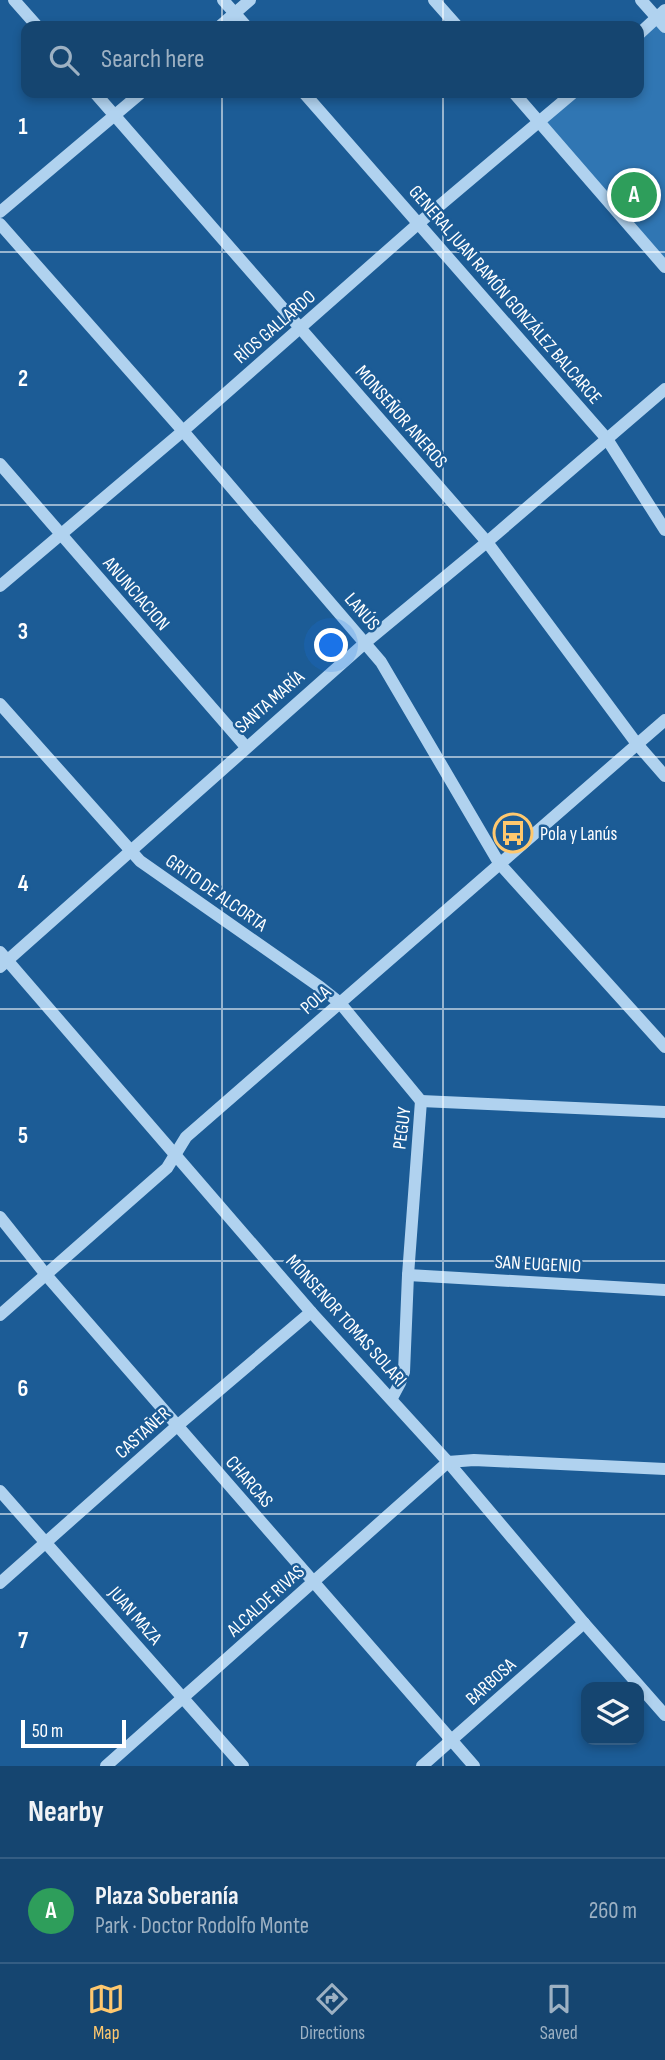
<!DOCTYPE html>
<meta charset="utf-8">
<style>
body{margin:0;font-family:"Sofia Sans Condensed",sans-serif;background:#224f78;color:#f1f3f6}
.controls{position:absolute;right:21px;bottom:21px;display:grid;overflow:hidden;border-radius:14px;box-shadow:0 4px 10px #0003}
.controls button{width:63px;height:63px;display:grid;place-items:center;padding:0;border:0;border-bottom:2px solid #345d83;background:#154570;color:#f1f3f6;font:35px sans-serif}
.scale{position:absolute;left:21px;bottom:18px;width:105px;box-sizing:border-box;padding-left:7px;border:4px solid #fff;border-top:0;font-size:19px;line-height:24px;white-space:nowrap;color:#fff;-webkit-text-stroke:5px #1c5c96;paint-order:stroke}
.you{position:absolute;left:332px;top:646px;width:24px;height:24px;margin:-18px;border:5px solid #fff;border-radius:50%;background:#1a73e8;box-shadow:0 0 0 10px #1a73e833}
.badge{display:grid;place-items:center;width:46px;height:46px;border-radius:50%;background:#ffc86e;color:#fff;font-size:23px;font-weight:700}
.pin{position:absolute;translate:-50% -50%;border:4px solid #fff;box-shadow:0 2px 7px #0006}
.list{margin:0;padding:0;list-style:none}
h2{display:flex;justify-content:space-between;align-items:center;height:91px;margin:0;padding:0 28px;font-size:30px}
h2 small{font-size:23px;font-weight:400;color:#9db1c3}
.list li{display:grid;grid-template-columns:46px 1fr auto;gap:21px;align-items:center;box-sizing:border-box;height:105px;padding:0 28px;border-top:2px solid #345d83}
.list b{display:block;font-size:26px;white-space:nowrap}
.list p{margin:0;font-size:23px;white-space:nowrap;color:#9db1c3}
.list em{font-size:23px;font-style:normal;color:#9db1c3}
.icon{flex:none;width:38px;height:38px;fill:none;stroke:currentColor;stroke-width:2;stroke-linecap:round;stroke-linejoin:round}
.map{position:relative;flex:none;width:665px;height:1766px;overflow:hidden}
.search{position:absolute;background:#154570;box-shadow:0 4px 10px #0003;left:21px;right:21px;top:21px;height:77px;display:flex;align-items:center;gap:18px;box-sizing:border-box;padding:0 24px;border-radius:14px;color:#9db1c3;font-size:26px}
.sheet{height:196px;background:#154570}
nav{display:flex;justify-content:space-around;align-items:center;box-sizing:border-box;height:98px;border-top:2px solid #345d83;background:#154570;font-size:19px;color:#9db1c3}
nav a{display:grid;justify-items:center;gap:4px}
nav .on{color:#ffc86e}
.map>svg:first-child{display:block}
.green{fill:#3076b3}
.lines{fill:none;stroke-linecap:round;stroke-linejoin:round}
.minor{stroke:#b0d2ef;stroke-width:12}
.grid{fill:none;stroke:#fff;stroke-width:2;stroke-opacity:0.55}
.labels{text-anchor:middle;stroke-width:5;stroke-linejoin:round;paint-order:stroke}
.street-label{font-size:19px;fill:#fff;stroke:#1c5c96}
.poi-label{font-size:19px;fill:#fff;stroke:#1c5c96;text-anchor:start}
.grid-label{font-size:23px;text-anchor:middle;font-weight:bold;fill:#fff;stroke:#1c5c96;stroke-width:5;stroke-linejoin:round;paint-order:stroke}
</style>
<div class="map">
<svg width="665" height="1766" viewBox="0 0 665 1766">
<rect width="100%" height="100%" fill="#1c5c96"/>
<path class="green" d="M657,17L665,27V267L540,122L573,93H639V34Z"/>
<g class="lines">
<g class="minor">
<path d="M14,0L37,26"/>
<path d="M223,0L246,26"/>
<path d="M434,0L457,26"/>
<path d="M641,0L665,27"/>
<path d="M220,26L250,0"/>
<path d="M639,34L665,10"/>
<path d="M95,93L487,542L637,744L665,776"/>
<path d="M304,93L607,439L665,530"/>
<path d="M514,93L665,267"/>
<path d="M0,212L141,93"/>
<path d="M0,224L183,431L381,662L499,863L665,1047"/>
<path d="M0,464L246,747"/>
<path d="M0,586L183,431L419,223L573,93"/>
<path d="M0,704L140,861L320,987L340,1003L421,1101"/>
<path d="M0,952L311,1312L448,1462L584,1623L665,1715"/>
<path d="M0,967L365,643L487,542L665,389"/>
<path d="M421,1101L665,1112"/>
<path d="M0,1217L47,1276L474,1766"/>
<path d="M408,1275L665,1290"/>
<path d="M0,1315L167,1168L186,1137L665,720"/>
<path d="M392,1398L400,1383L404,1372L408,1275L421,1101"/>
<path d="M0,1491L243,1766"/>
<path d="M0,1583L177,1426L311,1312"/>
<path d="M106,1766L448,1462L474,1460L665,1469"/>
<path d="M422,1766L584,1623"/>
</g>
</g>
<path class="grid" d="M222,0V26M443,0V26M222,93V1766M443,93V1766M0,252H665M0,505H665M0,757H665M0,1009H665M0,1261H665M0,1514H665"/>
<defs>
<symbol id="bus-ring" viewBox="-11 -11 22 22"><circle r="9.5" fill="#1c5c96" stroke="#ffc86e" stroke-width="1.5"/><path d="M-5-6H5V4H4V6H2V4H-2V6H-4V4H-5ZM-3.5-4V0h7V-4ZM-3.5 1.2v1.5H-2V1.2ZM2 1.2v1.5H3.5V1.2Z" fill="#ffc86e"/></symbol>
</defs>
<g fill-rule="evenodd">
<use href="#bus-ring" x="491" y="811" width="44" height="44"/>
</g>
<g class="labels">
<g class="street-label">
<text transform="translate(506 294) rotate(49)" y="7">GENERAL JUAN RAMÓN GONZÁLEZ BALCARCE</text>
<text transform="translate(274 326) rotate(-41)" y="7">RÍOS GALLARDO</text>
<text transform="translate(402 416) rotate(49)" y="7">MONSEÑOR ANEROS</text>
<text transform="translate(137 593) rotate(49)" y="7">ANUNCIACION</text>
<text transform="translate(363 611) rotate(49)" y="7">LANÚS</text>
<text transform="translate(269 701) rotate(-41)" y="7">SANTA MARÍA</text>
<text transform="translate(217 892) rotate(35)" y="7">GRITO DE ALCORTA</text>
<text transform="translate(315 999) rotate(-41)" y="7">POLA</text>
<text transform="translate(401 1128) rotate(-83)" y="7">PEGUY</text>
<text transform="translate(538 1263) rotate(3)" y="7">SAN EUGENIO</text>
<text transform="translate(347 1320) rotate(48)" y="7">MONSENOR TOMAS SOLARI</text>
<text transform="translate(142 1432) rotate(-42)" y="7">CASTAÑER</text>
<text transform="translate(250 1481) rotate(49)" y="7">CHARCAS</text>
<text transform="translate(265 1600) rotate(-42)" y="7">ALCALDE RIVAS</text>
<text transform="translate(136 1615) rotate(49)" y="7">JUAN MAZA</text>
<text transform="translate(490 1681) rotate(-42)" y="7">BARBOSA</text>
</g>
<g class="poi-label">
<text x="540" y="840">Pola y Lanús</text>
</g>
</g>
<g class="grid-label">
<text x="23" y="134">1</text>
<text x="23" y="386">2</text>
<text x="23" y="639">3</text>
<text x="23" y="891">4</text>
<text x="23" y="1143">5</text>
<text x="23" y="1396">6</text>
<text x="23" y="1648">7</text>
</g>
</svg>
<div class="controls">
<button><svg class="icon" aria-label="layers" viewBox="0 0 24 24"><path d="M12 4l9 5-9 5-9-5zM3 14l9 5 9-5"/></svg></button>
</div>
<div class="scale">50 m</div>
<div class="you"></div>
<div class="pin badge" style="left:634px;top:195px;background:#2e9e5b">A</div>
<div class="search"><svg class="icon" aria-label="search" viewBox="0 0 24 24"><circle cx="10" cy="10" r="6"/><path d="M15 15l6 6"/></svg>Search here</div>
</div>
<section class="sheet">
<h2>Nearby<small></small></h2>
<ul class="list">
<li><span class="badge" style="background:#2e9e5b">A</span><div><b>Plaza Soberanía</b><p>Park · Doctor Rodolfo Monte</p></div><em>260 m</em></li>
</ul>
</section>
<nav>
<a class="on"><svg class="icon" aria-label="map" viewBox="0 0 24 24"><path d="M3 6l6-2 6 2 6-2v14l-6 2-6-2-6 2zM9 4v14M15 6v14"/></svg>Map</a>
<a><svg class="icon" aria-label="directions" viewBox="0 0 24 24"><path d="M12 3l9 9-9 9-9-9zM9 14v-3h6M13 9l2 2-2 2"/></svg>Directions</a>
<a><svg class="icon" aria-label="saved" viewBox="0 0 24 24"><path d="M7 4h10v16l-5-4-5 4z"/></svg>Saved</a>
</nav>
